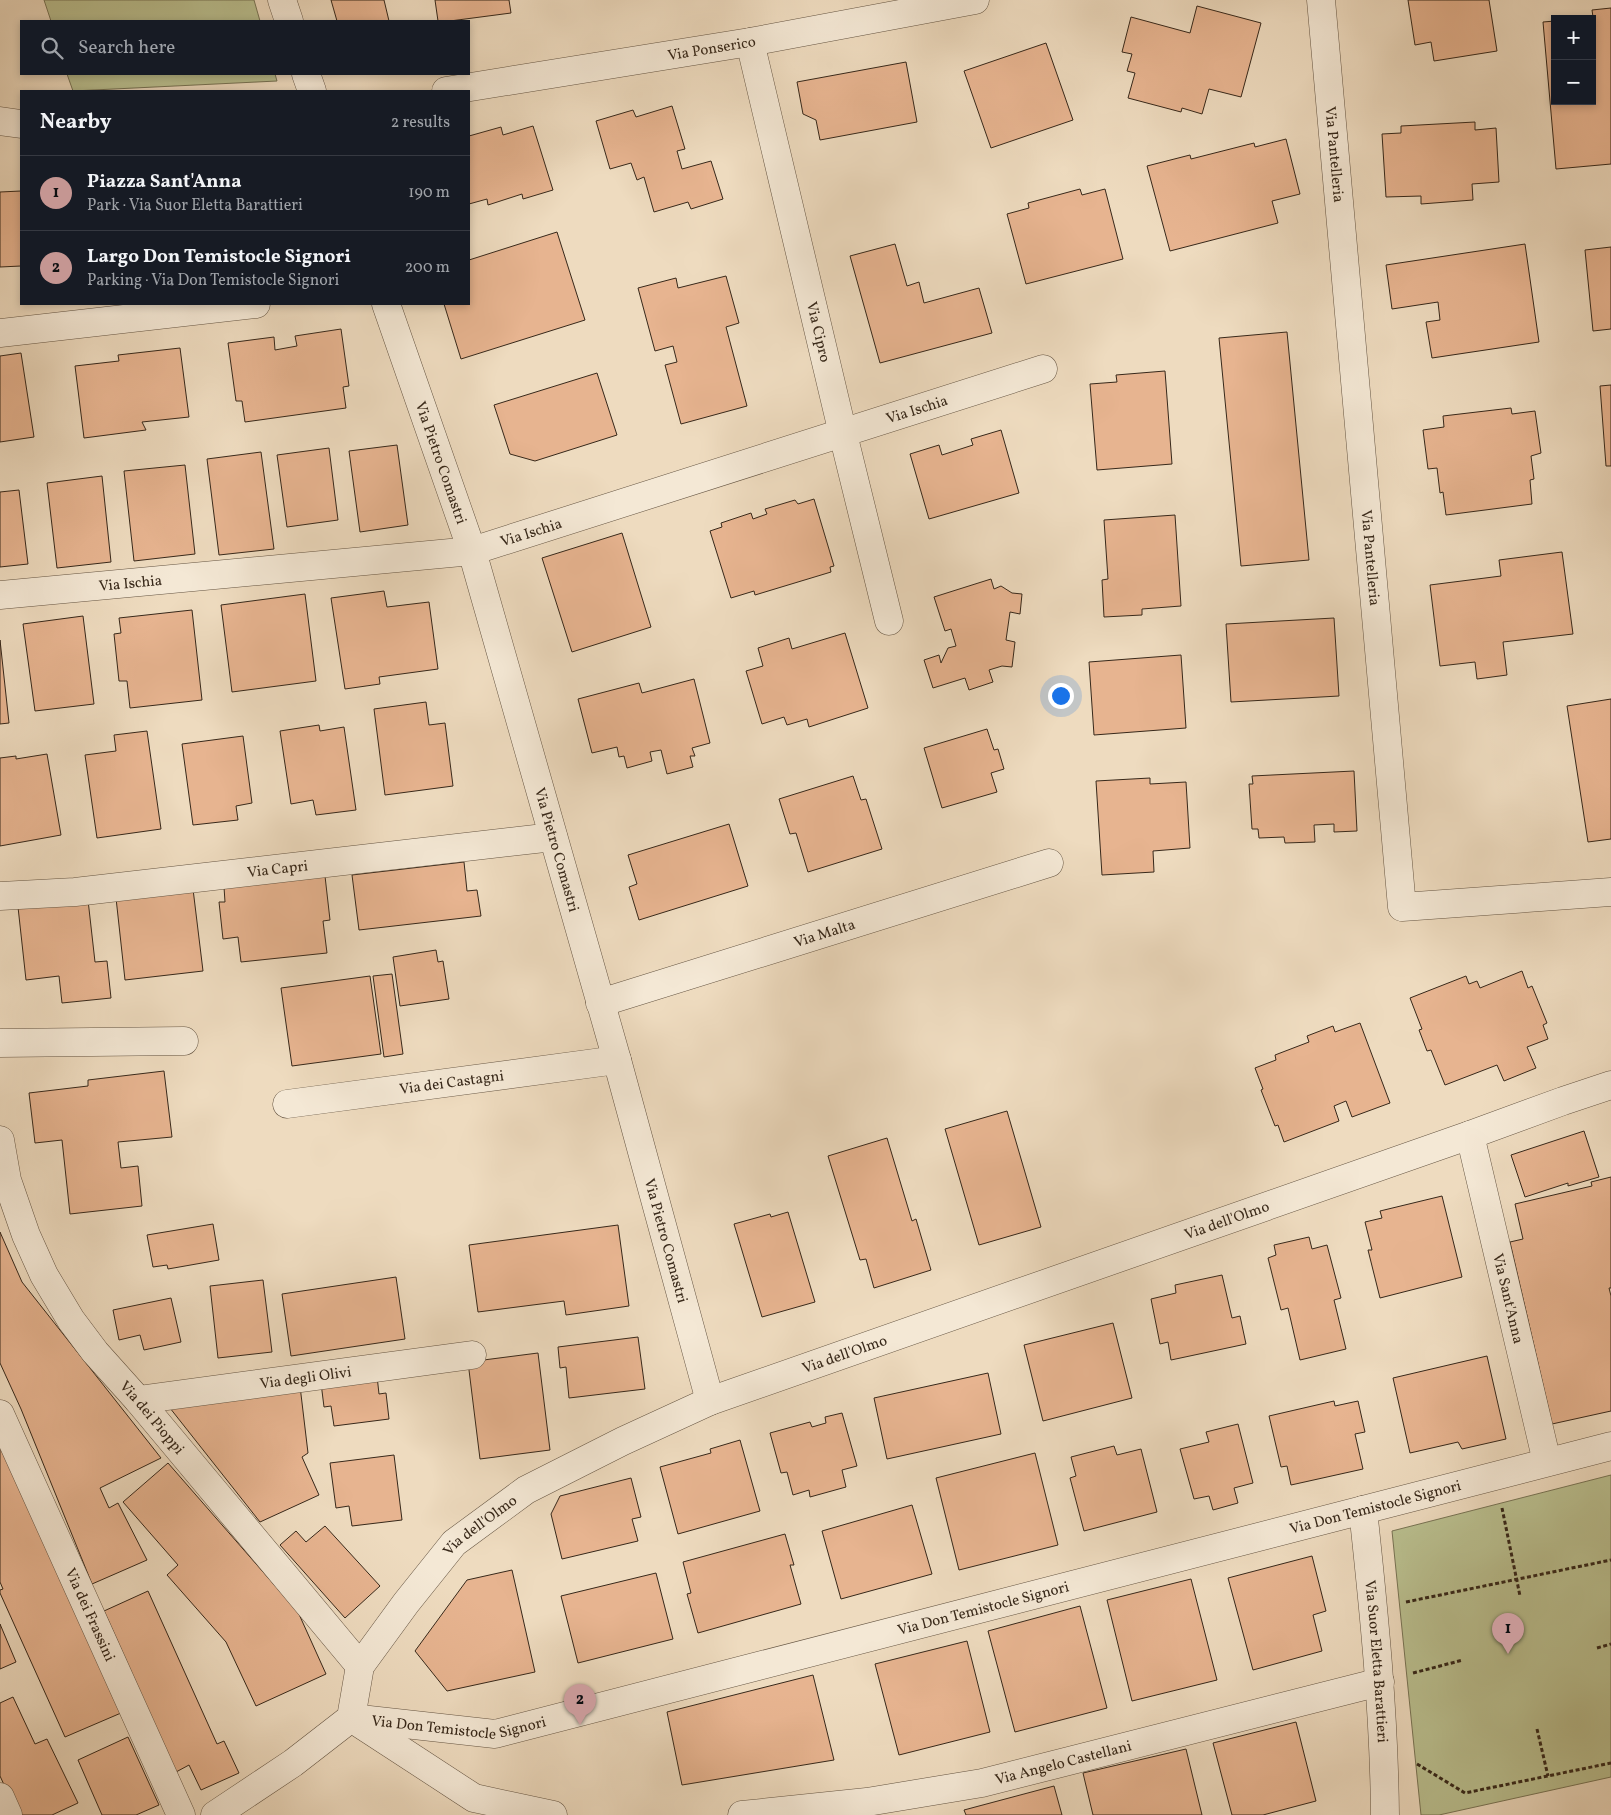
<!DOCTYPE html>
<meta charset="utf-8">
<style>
body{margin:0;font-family:Vollkorn,serif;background:#242831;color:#f1f3f6}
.controls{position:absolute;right:15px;top:15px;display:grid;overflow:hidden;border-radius:0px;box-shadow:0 2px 8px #0003}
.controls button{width:45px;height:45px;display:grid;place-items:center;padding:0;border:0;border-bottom:1px solid #363941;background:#171b24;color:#f1f3f6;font:25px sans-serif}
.you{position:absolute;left:1060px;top:695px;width:18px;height:18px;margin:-12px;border:4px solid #fff;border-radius:50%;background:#1a73e8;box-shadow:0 0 0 8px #1a73e833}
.badge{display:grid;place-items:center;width:32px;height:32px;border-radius:50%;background:#c59692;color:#111;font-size:16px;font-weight:700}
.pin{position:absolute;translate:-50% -41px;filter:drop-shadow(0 1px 2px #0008)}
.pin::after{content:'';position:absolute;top:26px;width:18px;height:15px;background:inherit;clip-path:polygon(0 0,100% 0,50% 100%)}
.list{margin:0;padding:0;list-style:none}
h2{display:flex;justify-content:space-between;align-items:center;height:65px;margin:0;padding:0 20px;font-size:21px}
h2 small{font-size:16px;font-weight:400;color:#9ea1a6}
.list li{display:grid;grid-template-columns:32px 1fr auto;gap:15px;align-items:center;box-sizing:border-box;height:75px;padding:0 20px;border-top:1px solid #363941}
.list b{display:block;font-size:19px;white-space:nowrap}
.list p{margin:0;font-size:16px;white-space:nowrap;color:#9ea1a6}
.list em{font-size:16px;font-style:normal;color:#9ea1a6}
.icon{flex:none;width:28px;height:28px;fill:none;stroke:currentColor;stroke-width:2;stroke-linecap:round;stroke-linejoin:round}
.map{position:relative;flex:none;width:1611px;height:1815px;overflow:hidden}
.search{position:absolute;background:#171b24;box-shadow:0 2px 8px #0003;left:20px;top:20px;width:450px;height:55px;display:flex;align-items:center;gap:12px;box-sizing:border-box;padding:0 18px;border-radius:0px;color:#9ea1a6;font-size:19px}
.panel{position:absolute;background:#171b24;box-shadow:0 2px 8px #0003;left:20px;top:90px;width:450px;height:215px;border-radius:0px}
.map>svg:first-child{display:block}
.green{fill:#bac090;stroke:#787455}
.building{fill:#e7b490;stroke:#37281a}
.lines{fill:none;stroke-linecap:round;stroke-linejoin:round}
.minor-casing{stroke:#655543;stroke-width:29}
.path{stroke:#37281a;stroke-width:3;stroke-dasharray:4 2.5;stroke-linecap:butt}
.minor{stroke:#f4e8d5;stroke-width:28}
.labels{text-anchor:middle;stroke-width:4;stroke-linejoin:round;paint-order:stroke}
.street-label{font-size:15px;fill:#37281a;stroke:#f4e8d5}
</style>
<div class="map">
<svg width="1611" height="1815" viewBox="0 0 1611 1815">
<rect width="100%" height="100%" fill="#eedbbf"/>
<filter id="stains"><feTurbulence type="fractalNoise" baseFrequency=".004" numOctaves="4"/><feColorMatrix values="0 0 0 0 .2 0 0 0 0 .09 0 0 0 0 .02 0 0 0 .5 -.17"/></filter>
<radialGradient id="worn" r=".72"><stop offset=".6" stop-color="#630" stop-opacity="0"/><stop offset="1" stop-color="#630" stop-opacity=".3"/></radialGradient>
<g class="green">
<path d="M44,0H254L260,21H51Z"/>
<path d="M67,74H275L277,81L73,91Z"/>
<path d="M1611,1475V1777L1439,1815H1421L1392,1531Z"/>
</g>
<g class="building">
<path d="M331,0H384L389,21H337Z"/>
<path d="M435,0H509L511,13L450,21H438Z"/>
<path d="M1408,0H1489L1497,51L1434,61L1431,42L1415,45Z"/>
<path d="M1197,6L1261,23L1241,97L1209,89L1202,114L1182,108L1181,112L1128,98L1135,73L1127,71L1132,54L1122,52L1131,17L1190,33Z"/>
<path d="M1611,8V164L1556,169L1543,22L1555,21V101H1592V19H1576L1593,17L1592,10Z"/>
<path d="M1046,43L1073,120L991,148L964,71Z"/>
<path d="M906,62L917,122L820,140L816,120L803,114L797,82Z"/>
<path d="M672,106L685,149L677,151L682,169L711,161L723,199L691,209L688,202L654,212L644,177L637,180L631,163L610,169L596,121L633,110L636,117Z"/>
<path d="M1475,122V130L1496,128L1499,182L1472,184L1473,200L1421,204V196L1386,197L1382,134L1401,133V126Z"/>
<path d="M533,126L553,190L523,199L522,194L488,205L487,199L469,204V136L501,127L503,135Z"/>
<path d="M1286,139L1300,194L1272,201L1278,223L1170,251L1147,166L1190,155L1191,159L1254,143L1255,147Z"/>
<path d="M1080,189L1082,195L1105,189L1123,259L1026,284L1007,214L1029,208L1028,203Z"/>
<path d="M21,191V266L0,267V192Z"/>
<path d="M557,232L585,320L461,359L444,304H469V260Z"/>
<path d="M895,244L907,286L919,282L924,303L979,288L992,333L880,363L850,256Z"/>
<path d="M1525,244L1539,342L1432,358L1426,322L1440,320L1438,302L1392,309L1386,265Z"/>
<path d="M1611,247V329L1593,331L1585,250Z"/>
<path d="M726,276L739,323L726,327L747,406L681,424L665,365L677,362L673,346L655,351L638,288L676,278L678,288Z"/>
<path d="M341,329L349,386L343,387L346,408L245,422L242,401H236L228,343L274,337L275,350L297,346L295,336Z"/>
<path d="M1287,332L1309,560L1241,566L1219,338Z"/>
<path d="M180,348L189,417L142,422L146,430L84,438L75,366L119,361L118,355Z"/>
<path d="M21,353L34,437L0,442V356Z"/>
<path d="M1165,371L1172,464L1097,470L1090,384L1117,382L1116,375Z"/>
<path d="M597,373L617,435L535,461L510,454L494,405Z"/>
<path d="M1611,385V466H1606L1600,386Z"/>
<path d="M1511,408L1512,414L1535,411L1541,453L1531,456L1534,479L1530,480L1532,504L1446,515L1443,492L1440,493L1437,468L1428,469L1423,430L1444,427L1443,416Z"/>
<path d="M1001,430L1019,493L929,519L910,454L939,445L942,455L973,445L971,439Z"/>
<path d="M397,445L408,525L360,532L349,451Z"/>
<path d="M329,448L338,520L287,527L277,455Z"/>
<path d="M261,452L274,549L219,555L207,459Z"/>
<path d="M185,465L195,554L134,561L124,471Z"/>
<path d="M102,476L111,562L57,568L47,483Z"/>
<path d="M19,490L28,564L0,567V492Z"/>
<path d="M814,499L834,566L830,567L831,572L755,595L754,591L731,598L710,531L722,527L721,523L751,513L753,519L767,514L765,509L795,500L798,504Z"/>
<path d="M1175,515L1181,606L1142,609V615L1104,617L1102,580L1108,579L1104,520Z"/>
<path d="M622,533L651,627L572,652L542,558Z"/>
<path d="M1562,552L1573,634L1503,642L1507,675L1477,679L1475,662L1440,666L1430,585L1501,576L1499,560Z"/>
<path d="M991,579L994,589L1001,586L1012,593L1022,594L1020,614L1010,612L1006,640L1015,642L1012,667L1002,666L989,670L993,682L969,690L965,678L933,688L924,660L939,655L941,663L948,648L956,646L951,629L945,631L934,597Z"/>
<path d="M384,591L387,607L429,602L438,669L379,677L380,684L345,689L331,598Z"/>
<path d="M305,594L316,681L232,692L221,605Z"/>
<path d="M192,610L202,700L130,708L127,681H119L114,634L121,633L119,618Z"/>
<path d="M83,616L94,704L35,711L23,624Z"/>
<path d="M1334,618L1339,696L1231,702L1226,624Z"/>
<path d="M845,633L868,708L809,727L807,719L787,725L784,717L762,724L746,671L763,666L758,648L789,638L792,649Z"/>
<path d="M0,640L9,723L0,724Z"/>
<path d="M1181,655L1186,728L1094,735L1089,662Z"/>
<path d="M694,679L710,743L692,748L695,756H690L693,767L667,774L661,750L650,752L652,761L627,768L624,756L619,757L617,747L592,753L578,699L639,683L642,693Z"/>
<path d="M1611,699V839L1588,842L1567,706Z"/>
<path d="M426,702L429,725L445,723L453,786L385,795L374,709Z"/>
<path d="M319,725L320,731L344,727L356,810L316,815L313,800L291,804L280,731Z"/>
<path d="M987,729L994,750L998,749L1004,769L991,773L997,792L942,808L924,748Z"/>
<path d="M147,731L161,829L97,838L85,755L116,751L114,735Z"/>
<path d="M243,736L252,803L236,806L238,820L193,825L182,744Z"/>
<path d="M47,754L61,835L0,846V758L16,756V759Z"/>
<path d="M1354,771L1357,831L1334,832V824L1314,825L1315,842L1285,843L1284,837L1259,838L1258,829H1252L1249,784H1253L1252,776Z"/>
<path d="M853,776L861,800L866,799L882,849L808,872L796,833L790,834L779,799Z"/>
<path d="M1150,778V784L1186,782L1190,848L1153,851L1154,872L1102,875L1096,781Z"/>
<path d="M729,824L748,886L639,920L629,887L637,884L628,855Z"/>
<path d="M464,862L467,891L477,890L481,916L359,930L352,875Z"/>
<path d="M325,876L330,920L323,921L327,953L241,962L238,937L223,939L219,902H225L224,887Z"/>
<path d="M193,889L203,971L125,980L116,898Z"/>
<path d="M88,900L95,962L107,961L111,998L62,1003L59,976L26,980L18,907Z"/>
<path d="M436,950L438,962L443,961L449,999L400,1006L393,957Z"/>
<path d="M1522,971L1528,988L1532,986L1547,1023L1543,1025L1548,1039L1527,1047L1536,1068L1504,1081L1497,1065L1445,1085L1431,1050L1427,1051L1419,1030L1422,1029L1410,998L1466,976L1469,984L1477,981L1480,988Z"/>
<path d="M392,974L403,1054L384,1057L373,976Z"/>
<path d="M370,976L381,1054L292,1066L281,988Z"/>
<path d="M1360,1023L1390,1103L1352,1117L1346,1101L1334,1106L1339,1121L1284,1142L1278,1125L1275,1126L1261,1090L1263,1089L1255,1068L1276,1060L1275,1055L1309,1042L1307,1036L1333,1026L1335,1032Z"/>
<path d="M164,1071L172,1137L118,1142L121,1168L138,1166L142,1206L70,1214L62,1140L35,1143L29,1093L88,1086V1080Z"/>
<path d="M1007,1111L1041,1227L979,1245L945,1129Z"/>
<path d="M1584,1131L1599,1177L1568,1186V1183L1525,1197L1511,1155Z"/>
<path d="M887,1138L912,1221L916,1219L931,1270L874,1288L866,1259L860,1260L828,1156Z"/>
<path d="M1611,1177V1288H1609L1611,1296V1411L1552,1424L1510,1242L1523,1239L1515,1204L1592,1186L1591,1182Z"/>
<path d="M1442,1196L1462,1277L1380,1298L1368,1250H1372L1365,1222L1382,1218L1380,1211Z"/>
<path d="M788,1212L815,1302L762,1317L734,1224L770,1214L771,1217Z"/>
<path d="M213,1224L219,1260L168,1269L167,1265L153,1267L147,1235Z"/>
<path d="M618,1225L629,1306L566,1315L564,1301L478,1312L469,1245Z"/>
<path d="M0,1232L22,1282L161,1458L100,1488L109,1508L118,1503L147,1560L92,1584L21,1409L0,1363Z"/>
<path d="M1309,1237L1312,1249L1327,1245L1341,1298L1334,1300L1346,1349L1300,1360L1288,1308L1281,1310L1268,1258L1276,1255L1274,1245Z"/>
<path d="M1222,1275L1232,1318L1240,1316L1246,1344L1171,1360L1168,1342L1160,1344L1151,1299L1176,1293L1175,1285Z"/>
<path d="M396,1277L405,1339L291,1356L282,1294Z"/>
<path d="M263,1280L272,1352L218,1358L210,1286Z"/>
<path d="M171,1298L181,1342L144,1350L140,1335L119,1340L113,1310Z"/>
<path d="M1113,1323L1132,1398L1043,1421L1024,1345Z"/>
<path d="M638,1337L645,1389L569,1398L566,1367L560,1368L558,1347Z"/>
<path d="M538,1353L550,1450L480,1459L468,1362Z"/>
<path d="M1487,1356L1506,1439L1462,1449L1458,1442L1410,1453L1393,1378Z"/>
<path d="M988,1373L1001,1434L887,1459L874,1398Z"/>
<path d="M377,1376L379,1394L386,1393L389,1419L334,1426L331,1406L324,1407L321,1383Z"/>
<path d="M300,1386L308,1453L302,1457L319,1495L260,1522L166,1403Z"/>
<path d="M1334,1401L1335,1406L1358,1401L1365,1432L1355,1434L1363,1469L1291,1485L1287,1466L1281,1467L1269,1416Z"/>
<path d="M842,1413L857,1466L842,1470L846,1487L810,1497L809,1490L793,1495L787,1472L781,1473L770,1433L810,1422L812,1427L826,1423L825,1417Z"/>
<path d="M1238,1424L1253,1483L1234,1488L1238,1503L1213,1510L1209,1496L1194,1499L1180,1449L1209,1442L1206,1432Z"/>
<path d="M740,1440L760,1511L678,1534L660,1467L711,1453L710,1449Z"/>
<path d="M0,1444L121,1713L65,1737L0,1593V1590L3,1589L0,1582Z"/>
<path d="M1114,1446L1117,1455L1141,1449L1157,1512L1084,1531L1070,1478L1076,1476L1071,1457Z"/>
<path d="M1035,1453L1058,1545L959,1570L936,1478Z"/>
<path d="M394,1455L402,1520L352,1526L349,1506L336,1508L330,1463Z"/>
<path d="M168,1463L298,1612L326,1674L256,1706L226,1642L167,1575L178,1565L123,1502Z"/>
<path d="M631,1478L641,1517L632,1519L638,1541L562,1559L551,1514L560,1496Z"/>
<path d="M912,1505L932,1574L841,1599L822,1531Z"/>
<path d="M325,1526L380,1586L345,1618L280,1545L296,1531L306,1542Z"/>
<path d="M785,1534L794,1565H790L801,1604L698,1633L687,1594L691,1593L683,1562Z"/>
<path d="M1312,1556L1326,1611L1313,1615L1322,1651L1253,1670L1228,1578Z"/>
<path d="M512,1570L535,1672L447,1691L415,1651L467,1580Z"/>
<path d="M656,1573L673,1639L578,1663L561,1596Z"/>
<path d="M1191,1579L1217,1680L1132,1701L1107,1600Z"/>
<path d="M148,1591L217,1744L224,1741L239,1773L201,1790L189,1765L176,1772L104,1611Z"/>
<path d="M1080,1606L1107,1708L1015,1732L988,1631Z"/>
<path d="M0,1624L16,1662L0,1669Z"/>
<path d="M967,1641L990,1732L899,1755L875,1664Z"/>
<path d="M813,1675L834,1760L682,1785L667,1712Z"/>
<path d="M13,1697L35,1744L47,1739L78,1803L52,1815H18L0,1776V1703Z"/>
<path d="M1296,1722L1316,1801L1263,1815H1232L1213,1743Z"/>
<path d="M128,1737L159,1805L136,1815H102L78,1760Z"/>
<path d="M1186,1749L1202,1815H1093L1083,1773Z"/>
<path d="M1054,1786L1062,1815H966L964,1810Z"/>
</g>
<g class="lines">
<defs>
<g id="minor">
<path d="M282,0L289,21"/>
<path id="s1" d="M1321,0L1402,907L1611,892"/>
<path id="s2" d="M750,42L843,434L889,621"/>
<path d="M306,74L312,91"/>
<path id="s3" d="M446,91L750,42L975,0"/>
<path d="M0,121L21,124"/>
<path id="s4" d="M386,304L472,551L617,1060L710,1401"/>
<path d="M0,333L256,304"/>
<path id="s5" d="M0,595L472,551L1043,369"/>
<path id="s6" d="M0,896L75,892L553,837"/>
<path id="s7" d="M600,1003L1049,863"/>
<path d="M0,1043L184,1041"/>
<path id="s8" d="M287,1104L617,1060"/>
<path id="s9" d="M1470,1135L1547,1462"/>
<path id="s10" d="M0,1140L7,1180L26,1235L44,1275L71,1320L95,1352L138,1400L360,1666"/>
<path id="s11" d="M138,1400L472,1355"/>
<path id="s12" d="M0,1414L181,1815"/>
<path id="s13" d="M1363,1510C1374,1612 1384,1712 1385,1815"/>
<path id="s14" d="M351,1718L495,1734L1611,1446"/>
<path d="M356,1721L474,1798L553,1815"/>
<path d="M0,1797L8,1815"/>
<path id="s15" d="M215,1815L293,1763L351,1718L360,1666L406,1603L454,1543L526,1490L623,1441L710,1401L1470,1135L1563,1101L1611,1085"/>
<path id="s16" d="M742,1815L867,1802L982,1783L1380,1682"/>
</g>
</defs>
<use href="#minor" class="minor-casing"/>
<g class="path">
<path d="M1502,1508L1520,1596"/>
<path d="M1406,1602L1611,1560"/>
<path d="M1597,1648L1611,1644"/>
<path d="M1413,1673L1463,1660"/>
<path d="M1537,1729L1548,1776"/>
<path d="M1417,1764L1465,1793L1611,1763"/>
</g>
<use href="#minor" class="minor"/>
</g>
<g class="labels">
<g class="street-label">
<text dy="5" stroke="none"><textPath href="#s3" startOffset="269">Via Ponserico</textPath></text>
<text dy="5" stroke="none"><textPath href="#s1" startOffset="155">Via Pantelleria</textPath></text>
<text dy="5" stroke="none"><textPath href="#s2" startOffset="298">Via Cipro</textPath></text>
<text dy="5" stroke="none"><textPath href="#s5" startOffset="941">Via Ischia</textPath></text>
<text dy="5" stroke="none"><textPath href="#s4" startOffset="168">Via Pietro Comastri</textPath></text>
<text dy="5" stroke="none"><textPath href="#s5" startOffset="536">Via Ischia</textPath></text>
<text dy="5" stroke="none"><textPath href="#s1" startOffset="560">Via Pantelleria</textPath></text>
<text dy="5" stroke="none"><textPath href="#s5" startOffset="131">Via Ischia</textPath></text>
<text dy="5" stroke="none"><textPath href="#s4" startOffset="572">Via Pietro Comastri</textPath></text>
<text dy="5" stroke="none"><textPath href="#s6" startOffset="279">Via Capri</textPath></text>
<text dy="5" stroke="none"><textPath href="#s7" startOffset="235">Via Malta</textPath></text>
<text dy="5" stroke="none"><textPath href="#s8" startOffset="166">Via dei Castagni</textPath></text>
<text dy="5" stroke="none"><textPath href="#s15" startOffset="1216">Via dell'Olmo</textPath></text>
<text dy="5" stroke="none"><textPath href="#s4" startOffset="978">Via Pietro Comastri</textPath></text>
<text dy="5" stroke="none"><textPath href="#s9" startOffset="168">Via Sant'Anna</textPath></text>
<text dy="5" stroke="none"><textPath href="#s15" startOffset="811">Via dell'Olmo</textPath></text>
<text dy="5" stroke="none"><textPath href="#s11" startOffset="169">Via degli Olivi</textPath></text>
<text dy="5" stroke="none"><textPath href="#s10" startOffset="322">Via dei Pioppi</textPath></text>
<text dy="5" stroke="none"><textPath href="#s14" startOffset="1054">Via Don Temistocle Signori</textPath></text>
<text dy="5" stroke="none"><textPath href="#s15" startOffset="406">Via dell'Olmo</textPath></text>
<text dy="5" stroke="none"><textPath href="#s14" startOffset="649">Via Don Temistocle Signori</textPath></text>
<text dy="5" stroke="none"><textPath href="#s12" startOffset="220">Via dei Frassini</textPath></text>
<text dy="5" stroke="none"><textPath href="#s13" startOffset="152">Via Suor Eletta Barattieri</textPath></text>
<text dy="5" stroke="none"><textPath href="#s14" startOffset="109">Via Don Temistocle Signori</textPath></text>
<text dy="5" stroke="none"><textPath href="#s16" startOffset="326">Via Angelo Castellani</textPath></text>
</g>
</g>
<rect width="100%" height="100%" filter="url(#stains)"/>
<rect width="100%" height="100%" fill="url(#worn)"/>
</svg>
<div class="controls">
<button>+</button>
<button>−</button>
</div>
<div class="you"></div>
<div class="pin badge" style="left:1508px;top:1654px">1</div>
<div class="pin badge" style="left:580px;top:1725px">2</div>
<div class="search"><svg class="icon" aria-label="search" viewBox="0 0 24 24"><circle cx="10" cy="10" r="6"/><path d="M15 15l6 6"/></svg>Search here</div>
<section class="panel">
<h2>Nearby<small>2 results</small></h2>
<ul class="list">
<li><span class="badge">1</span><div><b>Piazza Sant'Anna</b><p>Park · Via Suor Eletta Barattieri</p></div><em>190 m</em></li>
<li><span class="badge">2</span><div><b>Largo Don Temistocle Signori</b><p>Parking · Via Don Temistocle Signori</p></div><em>200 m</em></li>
</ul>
</section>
</div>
